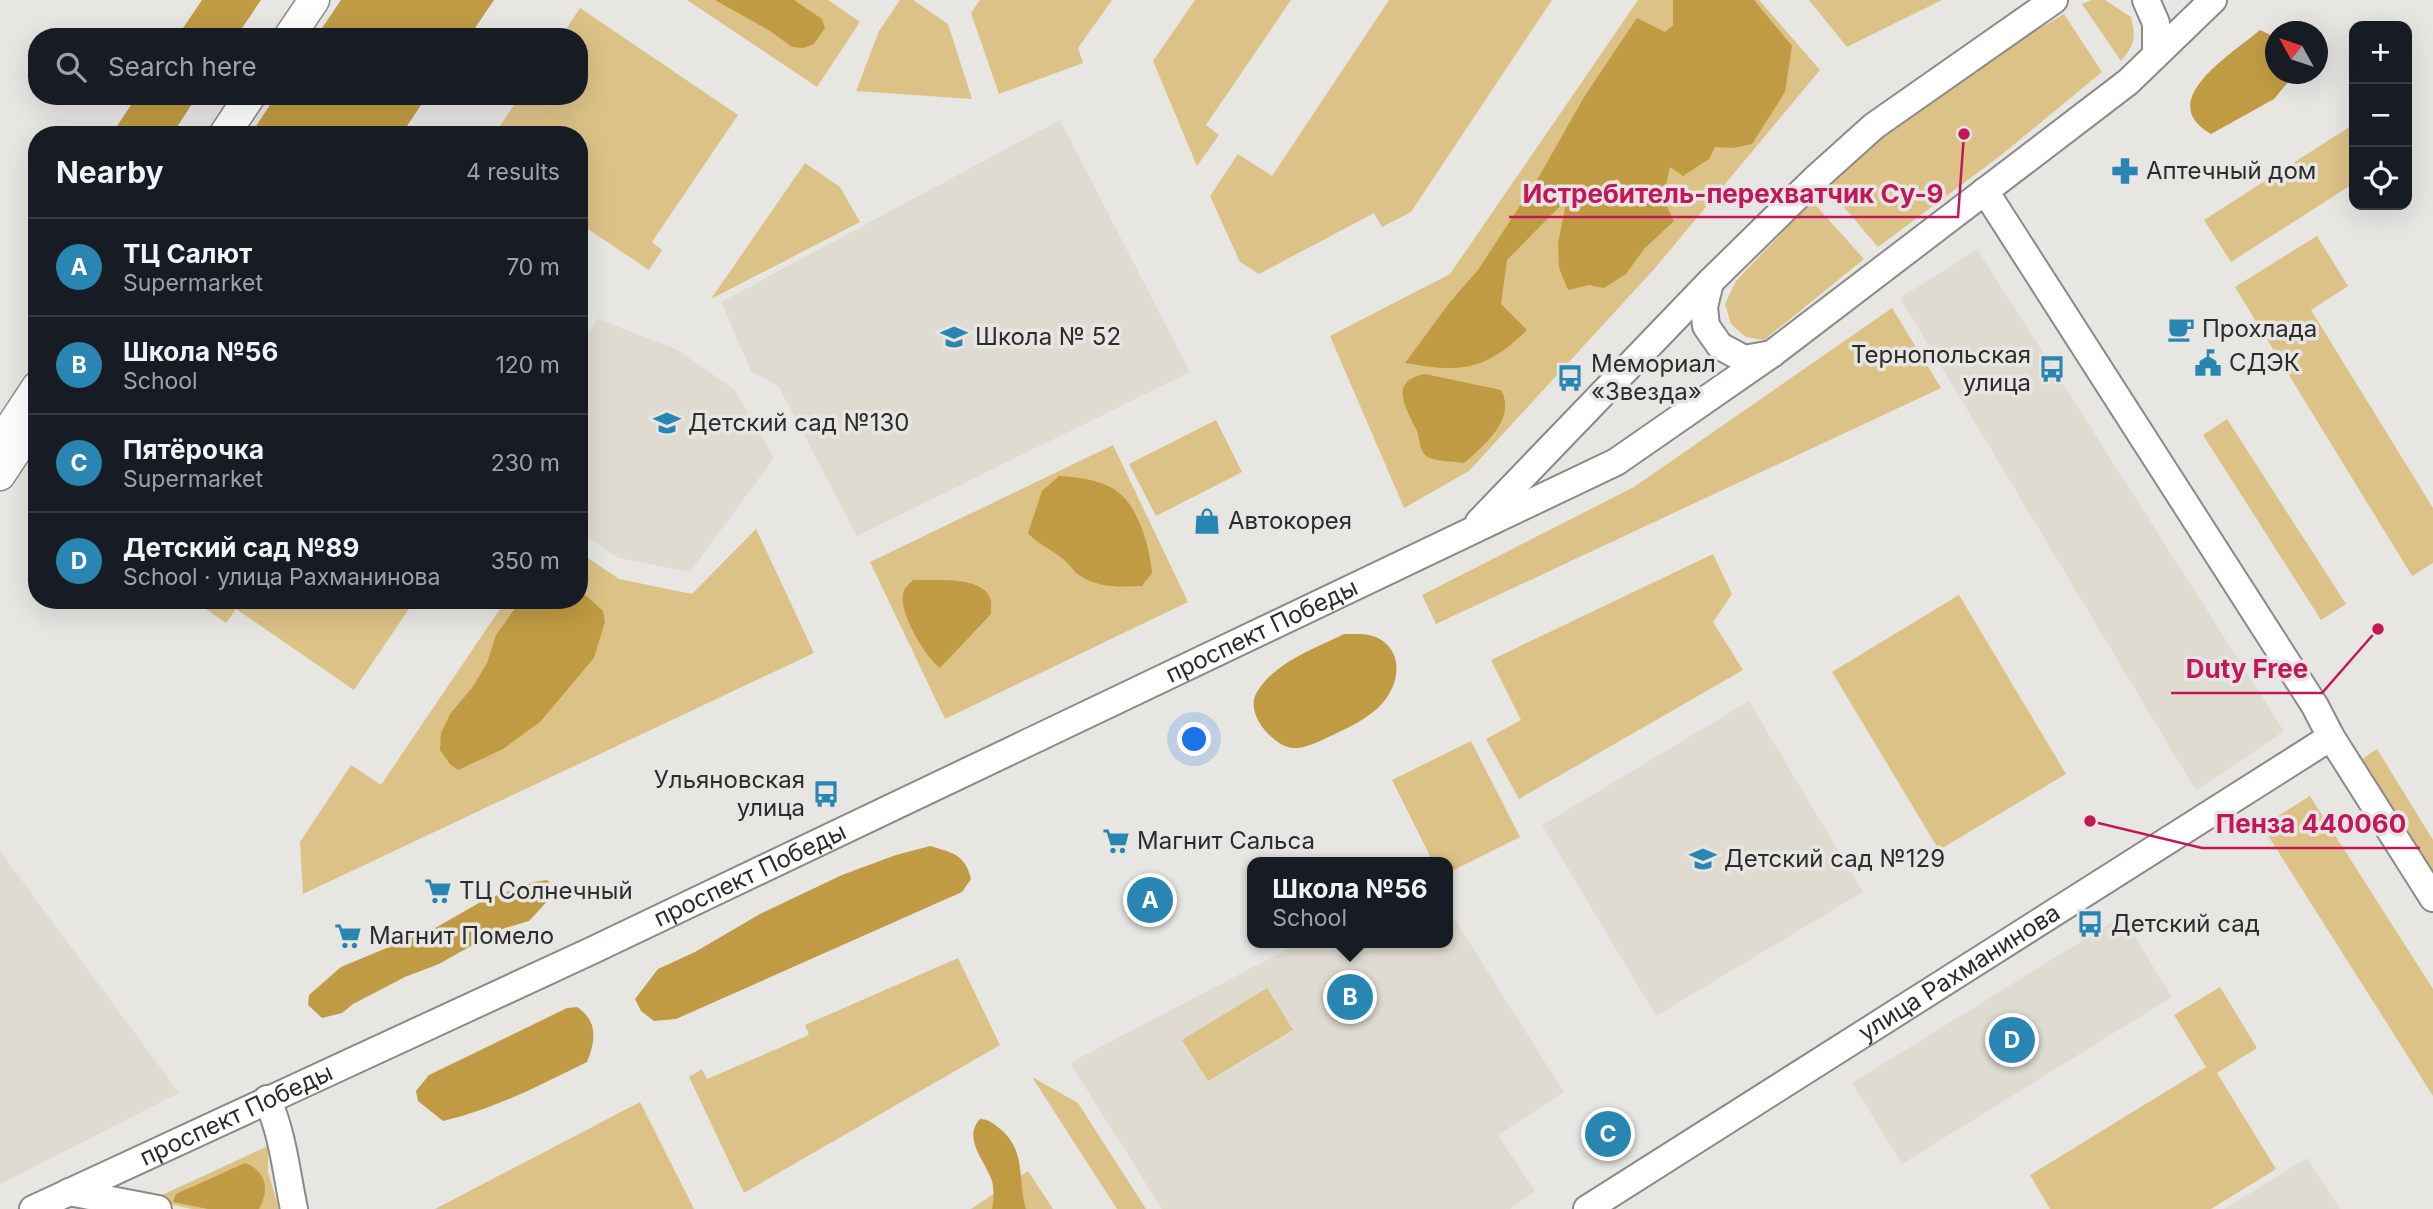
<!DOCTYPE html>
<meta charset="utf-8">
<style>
body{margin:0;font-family:Inter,sans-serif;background:#242831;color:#f1f3f6}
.controls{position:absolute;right:21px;top:21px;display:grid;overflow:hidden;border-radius:14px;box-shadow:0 7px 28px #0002}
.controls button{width:63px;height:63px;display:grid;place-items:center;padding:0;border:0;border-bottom:2px solid #363941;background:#171b24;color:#f1f3f6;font:35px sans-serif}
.compass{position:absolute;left:2265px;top:21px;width:63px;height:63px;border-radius:50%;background:#171b24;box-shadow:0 7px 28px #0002;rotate:310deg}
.you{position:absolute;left:1195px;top:740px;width:24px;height:24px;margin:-18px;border:5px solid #fff;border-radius:50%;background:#1a73e8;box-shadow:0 0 0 10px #1a73e833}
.badge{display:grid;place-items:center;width:46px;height:46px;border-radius:50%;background:#2986b2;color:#fff;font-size:23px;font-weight:700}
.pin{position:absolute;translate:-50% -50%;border:4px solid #fff;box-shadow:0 2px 7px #0006}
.popup{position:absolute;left:1247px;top:857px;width:206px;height:91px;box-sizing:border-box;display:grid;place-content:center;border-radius:14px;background:#171b24;filter:drop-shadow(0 2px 5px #0005);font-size:23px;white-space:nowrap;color:#9ea1a6}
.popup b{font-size:26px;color:#f1f3f6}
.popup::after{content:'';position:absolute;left:50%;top:100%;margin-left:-14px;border:14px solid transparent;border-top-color:#171b24}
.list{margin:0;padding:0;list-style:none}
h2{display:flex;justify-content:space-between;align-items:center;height:91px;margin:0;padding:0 28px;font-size:30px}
h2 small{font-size:23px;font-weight:400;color:#9ea1a6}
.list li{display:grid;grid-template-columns:46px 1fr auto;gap:21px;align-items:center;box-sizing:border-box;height:98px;padding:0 28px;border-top:2px solid #363941}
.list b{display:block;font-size:26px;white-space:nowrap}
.list p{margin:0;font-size:23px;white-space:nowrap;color:#9ea1a6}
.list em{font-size:23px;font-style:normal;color:#9ea1a6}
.icon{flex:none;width:38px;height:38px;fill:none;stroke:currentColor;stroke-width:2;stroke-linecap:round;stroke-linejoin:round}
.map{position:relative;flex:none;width:2433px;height:1209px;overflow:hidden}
.search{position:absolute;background:#171b24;box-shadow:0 7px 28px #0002;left:28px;top:28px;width:560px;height:77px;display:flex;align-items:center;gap:18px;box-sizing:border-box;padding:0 24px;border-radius:28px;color:#9ea1a6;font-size:26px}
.panel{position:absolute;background:#171b24;box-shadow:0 7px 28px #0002;left:28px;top:126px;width:560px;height:483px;border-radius:28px}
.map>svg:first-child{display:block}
.built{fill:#dfdbd1}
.green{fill:#ddc287}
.forest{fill:#c09b43}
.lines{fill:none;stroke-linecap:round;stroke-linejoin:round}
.major-casing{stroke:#8b8a87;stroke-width:30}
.highway-casing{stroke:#8b8a87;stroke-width:33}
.major{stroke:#fff;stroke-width:26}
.highway{stroke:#fff;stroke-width:30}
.labels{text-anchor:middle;stroke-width:7;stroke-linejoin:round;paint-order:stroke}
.poi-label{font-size:24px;fill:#2c2c2b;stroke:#e8e6e3;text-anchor:start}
.street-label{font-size:24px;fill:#2c2c2b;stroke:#e8e6e3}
.leader{fill:none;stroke:#c2185b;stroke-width:2.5}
.callout-dot{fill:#c2185b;stroke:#e8e6e3;stroke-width:2.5}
.callout-label{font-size:26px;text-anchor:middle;font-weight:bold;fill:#c2185b;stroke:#e8e6e3;stroke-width:7;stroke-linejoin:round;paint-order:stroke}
</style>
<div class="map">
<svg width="2433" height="1209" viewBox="0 0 2433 1209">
<rect width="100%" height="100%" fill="#e8e6e3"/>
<g class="built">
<path d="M1060,120L1190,372L857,536L779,387L751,371L721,302Z"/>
<path d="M1977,249L2284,731L2196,791L1900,298Z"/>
<path d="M598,319L676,349L734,389L774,458L690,572L618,558L579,531V346Z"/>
<path d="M1749,701L1863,892L1656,1016L1542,825Z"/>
<path d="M0,851L179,1093L0,1184Z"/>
<path d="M1448,909L1564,1092L1498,1135L1535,1191L1510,1209H1162L1070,1063L1299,943H1448Z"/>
<path d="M2122,916L2172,997L1902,1164L1852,1083Z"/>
<path d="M2307,1158L2341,1209H2224Z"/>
</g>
<g class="green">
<path d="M687,0H828L860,22L817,87Z"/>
<path d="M900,0H913L948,24L972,99L856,91L879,31Z"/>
<path d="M980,0H1112L1078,48L1083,63L999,94L971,13Z"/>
<path d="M1195,0H1291L1206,125L1219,135L1197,166L1153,61Z"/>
<path d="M1389,0H1552L1411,212L1382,227L1374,213L1259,274L1240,262L1210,196L1238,154L1272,176Z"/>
<path d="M1638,0H1759L1820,70L1656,267L1469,471L1404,508L1330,336L1450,274Z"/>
<path d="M1809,0H1942L1847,47Z"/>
<path d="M2092,0H2105L2131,17C2136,38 2135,44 2121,61L2082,4Z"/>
<path d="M580,8L738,115L652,242L662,250L649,270L579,223V135H494L520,96H579V37H561Z"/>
<path d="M2064,14L2102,72L2000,156L1878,247L1826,186C1896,118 1980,63 2064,14Z"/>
<path d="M2354,124V183L2231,262L2204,220Z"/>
<path d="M805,163L840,187L860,222L711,299Z"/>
<path d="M1812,201L1864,259L1764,340L1746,337L1731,324L1725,304L1736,281Z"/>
<path d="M2317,236L2348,286L2311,310L2433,508V563L2412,576L2235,287Z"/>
<path d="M1892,308L1941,388L1436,624L1422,595L1634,487Z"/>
<path d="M2227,419L2346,604L2321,620L2203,435Z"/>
<path d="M1216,420L1242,472L1156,516L1129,464Z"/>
<path d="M1113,445L1188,602L945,719L870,562Z"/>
<path d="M756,529L814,653L303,894L300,842L351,765L381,785L506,600H579V552L619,579L692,594Z"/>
<path d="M1713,554L1732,594L1713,622L1743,670L1519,799L1486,739L1521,720L1491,660Z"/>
<path d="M1959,595L2066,774L1939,850L1832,672Z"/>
<path d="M193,600H415L354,690L236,609L226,623Z"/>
<path d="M1471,741L1520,837L1448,873V862H1433L1392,780Z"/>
<path d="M2377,749L2433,840V872L2362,759Z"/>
<path d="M2310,796L2433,989V1096L2262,826Z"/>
<path d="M958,958L1000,1045L744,1193L689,1077L702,1069L707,1079L809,1035L805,1025Z"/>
<path d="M2220,987L2257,1048L2217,1073L2276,1169L2211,1209H2050L2030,1175L2206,1067L2174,1015Z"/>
<path d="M1267,988L1293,1030L1208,1081L1182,1040Z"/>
<path d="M1032,1077L1078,1103L1146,1209H1117Z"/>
<path d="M640,1102L694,1209H435Z"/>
<path d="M268,1146V1172L279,1209H192L151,1200Z"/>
<path d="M1028,1171L1053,1209H971Z"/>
</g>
<g class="forest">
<path d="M202,0H261L236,37H177Z"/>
<path d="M341,0H494L469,37H316Z"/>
<path d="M715,0H794L822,19L825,28L814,44L803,48L792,47L770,31Z"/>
<path d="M1673,0H1754L1792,46L1785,92L1752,144L1733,148L1715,147L1709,159L1683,176L1670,167L1663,198L1674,221L1644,249L1626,274L1604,288L1589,285L1568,290L1559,268L1558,243L1567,199L1507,260L1501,304L1527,330C1485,371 1461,373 1405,363L1450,302L1478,270L1540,175L1584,97L1637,18L1665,32L1673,25Z"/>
<path d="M2260,30L2275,37L2276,74L2294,75L2274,99L2211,134C2152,101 2235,52 2260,30Z"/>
<path d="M137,96H197L172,135H111Z"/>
<path d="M276,96H427L401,135H250Z"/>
<path d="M1425,374L1501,390C1517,418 1484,446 1464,463C1454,461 1440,462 1430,458C1418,453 1421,439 1416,429C1406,407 1388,381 1425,374Z"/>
<path d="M1059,476C1077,477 1103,480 1118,492C1139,508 1150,548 1152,573L1142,586C1120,587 1097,588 1079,575C1073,571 1069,563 1063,559C1051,549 1039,545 1028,533L1042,491Z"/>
<path d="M913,580C933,581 982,575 990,598C992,602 991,609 991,614L940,668C925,657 899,613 903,594C904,588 909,584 913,580Z"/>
<path d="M579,589L603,611L605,622L594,658L540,722L503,749L458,770L450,764L440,750L441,733L450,714L472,688L487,663L496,635L521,600H579Z"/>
<path d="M1344,634C1355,634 1366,633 1376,637C1407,652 1399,688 1378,708C1361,723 1339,732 1318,742C1310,745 1301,749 1292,748C1272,745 1244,713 1257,692C1275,662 1314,649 1344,634Z"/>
<path d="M930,846C953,853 965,854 971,879L962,892L676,1019L654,1021L641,1011L635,999L658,969L695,952L760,914L842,875L896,855Z"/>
<path d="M547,880L553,886L554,894L529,921L499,930L439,964L405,977L353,1004L342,1013L322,1018L308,1005L309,995L341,967L437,927L484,900L534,882Z"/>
<path d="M577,1007C598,1021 596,1040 587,1062C540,1085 495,1109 443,1121L418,1101L416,1091L429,1075L567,1008Z"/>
<path d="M980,1119C988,1119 993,1123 999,1128C1027,1150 1017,1178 1026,1209H992C994,1201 994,1189 992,1181C985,1160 962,1139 980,1119Z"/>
<path d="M245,1163C266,1171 270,1190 259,1209H208L173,1202L176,1194Z"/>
</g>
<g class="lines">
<defs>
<g id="major">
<path d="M2146,0L2156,23V54"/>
<path d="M1985,191L2315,706L2331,737L2433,898"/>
<path d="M1710,282L1704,307L1706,326L1720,346L1744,359L1772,354"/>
<path d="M1479,522L1710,282L1814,180L1874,126L2054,0"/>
<path d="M267,1099C283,1134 286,1171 294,1209"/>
<path d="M69,1192L158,1209"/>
<path id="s1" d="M33,1209L591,951L1616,462L1773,353L2128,82L2213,0"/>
<path id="s2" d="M1587,1209L2331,737"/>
</g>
<g id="highway">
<path d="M289,37L314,0"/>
<path d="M224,135L250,96"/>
<path d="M6,434L37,387"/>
<path d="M0,475L37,419"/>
</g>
</defs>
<use href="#major" class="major-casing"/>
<use href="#highway" class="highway-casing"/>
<use href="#major" class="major"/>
<use href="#highway" class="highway"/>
</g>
<defs>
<symbol id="pharmacy-bare" viewBox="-9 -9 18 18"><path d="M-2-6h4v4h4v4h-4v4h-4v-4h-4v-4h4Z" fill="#2986b2" stroke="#e8e6e3" stroke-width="2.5" paint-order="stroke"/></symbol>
<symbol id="cafe-bare" viewBox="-9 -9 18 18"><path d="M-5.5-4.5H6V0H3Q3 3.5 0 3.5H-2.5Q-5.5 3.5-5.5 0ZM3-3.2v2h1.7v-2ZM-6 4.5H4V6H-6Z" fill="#2986b2" stroke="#e8e6e3" stroke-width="2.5" paint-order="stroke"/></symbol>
<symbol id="school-bare" viewBox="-9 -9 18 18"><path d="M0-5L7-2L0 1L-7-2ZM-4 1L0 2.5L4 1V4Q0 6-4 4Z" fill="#2986b2" stroke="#e8e6e3" stroke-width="2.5" paint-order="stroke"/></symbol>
<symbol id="civic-bare" viewBox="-9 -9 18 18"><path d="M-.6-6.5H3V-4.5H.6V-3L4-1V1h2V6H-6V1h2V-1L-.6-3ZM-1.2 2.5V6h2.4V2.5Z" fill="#2986b2" stroke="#e8e6e3" stroke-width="2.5" paint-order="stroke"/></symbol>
<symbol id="bus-bare" viewBox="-9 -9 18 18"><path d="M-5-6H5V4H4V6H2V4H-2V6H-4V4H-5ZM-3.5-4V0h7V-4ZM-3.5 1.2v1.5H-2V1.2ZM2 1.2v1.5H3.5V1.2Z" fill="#2986b2" stroke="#e8e6e3" stroke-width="2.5" paint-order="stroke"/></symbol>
<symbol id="shop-bare" viewBox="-9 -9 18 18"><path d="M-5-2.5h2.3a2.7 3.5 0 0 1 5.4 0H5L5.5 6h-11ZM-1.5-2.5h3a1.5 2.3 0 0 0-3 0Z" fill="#2986b2" stroke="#e8e6e3" stroke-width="2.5" paint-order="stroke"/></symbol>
<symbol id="supermarket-bare" viewBox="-9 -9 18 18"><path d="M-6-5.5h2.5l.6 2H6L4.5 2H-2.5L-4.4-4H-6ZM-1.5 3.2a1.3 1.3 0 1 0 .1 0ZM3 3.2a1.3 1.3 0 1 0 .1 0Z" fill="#2986b2" stroke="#e8e6e3" stroke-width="2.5" paint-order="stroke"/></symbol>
</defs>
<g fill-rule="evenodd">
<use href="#pharmacy-bare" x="2106" y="152" width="38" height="38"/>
<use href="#cafe-bare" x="2162" y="310" width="38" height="38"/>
<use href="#school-bare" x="935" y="318" width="38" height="38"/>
<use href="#civic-bare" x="2189" y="344" width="38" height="38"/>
<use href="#bus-bare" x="2033" y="350" width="38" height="38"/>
<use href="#bus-bare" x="1551" y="359" width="38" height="38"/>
<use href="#school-bare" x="648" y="404" width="38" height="38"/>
<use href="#shop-bare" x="1188" y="502" width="38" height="38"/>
<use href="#bus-bare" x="807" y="775" width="38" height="38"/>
<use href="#supermarket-bare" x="1097" y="822" width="38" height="38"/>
<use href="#school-bare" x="1684" y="840" width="38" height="38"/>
<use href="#supermarket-bare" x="419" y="872" width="38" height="38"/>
<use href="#bus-bare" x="2071" y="905" width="38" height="38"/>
<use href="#supermarket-bare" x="329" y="917" width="38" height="38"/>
</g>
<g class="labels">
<g class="poi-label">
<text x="2146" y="179">Аптечный дом</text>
<text x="2202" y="337">Прохлада</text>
<text x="975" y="345">Школа № 52</text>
<text x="2031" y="363" text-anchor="end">Тернопольская<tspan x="2031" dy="28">улица</tspan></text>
<text x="2229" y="371">СДЭК</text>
<text x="1591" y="372">Мемориал<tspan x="1591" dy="28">«Звезда»</tspan></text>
<text x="688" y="431">Детский сад №130</text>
<text x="1228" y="529">Автокорея</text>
<text x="805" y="788" text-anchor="end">Ульяновская<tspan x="805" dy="28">улица</tspan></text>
<text x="1137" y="849">Магнит Сальса</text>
<text x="1724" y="867">Детский сад №129</text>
<text x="459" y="899">ТЦ Солнечный</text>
<text x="2111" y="932">Детский сад</text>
<text x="369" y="944">Магнит Помело</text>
</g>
<g class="street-label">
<text dy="8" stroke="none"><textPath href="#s1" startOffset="1358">проспект Победы</textPath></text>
<text dy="8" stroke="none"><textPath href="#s1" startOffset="791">проспект Победы</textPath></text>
<text dy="8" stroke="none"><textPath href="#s2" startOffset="441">улица Рахманинова</textPath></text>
<text dy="8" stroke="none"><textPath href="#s1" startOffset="224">проспект Победы</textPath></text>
</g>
</g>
<path class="leader" d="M1964 134L1958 217H1509M2378 629L2322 693H2171M2090 821L2202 848H2420"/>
<g class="callout-dot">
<circle cx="1964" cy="134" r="7"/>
<circle cx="2378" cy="629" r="7"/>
<circle cx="2090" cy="821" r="7"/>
</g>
<g class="callout-label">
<text x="1733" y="203">Истребитель-перехватчик Су-9</text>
<text x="2247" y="678">Duty Free</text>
<text x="2311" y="833">Пенза 440060</text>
</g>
</svg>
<div class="controls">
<button>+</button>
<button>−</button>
<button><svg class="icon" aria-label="locate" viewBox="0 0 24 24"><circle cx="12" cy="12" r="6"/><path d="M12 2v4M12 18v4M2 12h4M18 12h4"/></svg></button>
</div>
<svg class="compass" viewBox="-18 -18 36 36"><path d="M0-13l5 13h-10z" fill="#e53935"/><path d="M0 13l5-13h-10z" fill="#9ea1a6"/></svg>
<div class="you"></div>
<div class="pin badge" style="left:1150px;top:900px">A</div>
<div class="pin badge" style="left:1350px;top:997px">B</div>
<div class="popup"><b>Школа №56</b>School</div>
<div class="pin badge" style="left:1608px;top:1134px">C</div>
<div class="pin badge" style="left:2012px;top:1040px">D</div>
<div class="search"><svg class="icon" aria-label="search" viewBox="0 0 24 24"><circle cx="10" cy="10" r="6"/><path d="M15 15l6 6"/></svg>Search here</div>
<section class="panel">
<h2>Nearby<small>4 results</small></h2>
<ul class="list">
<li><span class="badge">A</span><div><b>ТЦ Салют</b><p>Supermarket</p></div><em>70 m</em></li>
<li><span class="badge">B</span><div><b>Школа №56</b><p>School</p></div><em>120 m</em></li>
<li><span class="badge">C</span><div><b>Пятёрочка</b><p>Supermarket</p></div><em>230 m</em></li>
<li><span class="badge">D</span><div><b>Детский сад №89</b><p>School · улица Рахманинова</p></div><em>350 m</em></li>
</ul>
</section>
</div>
